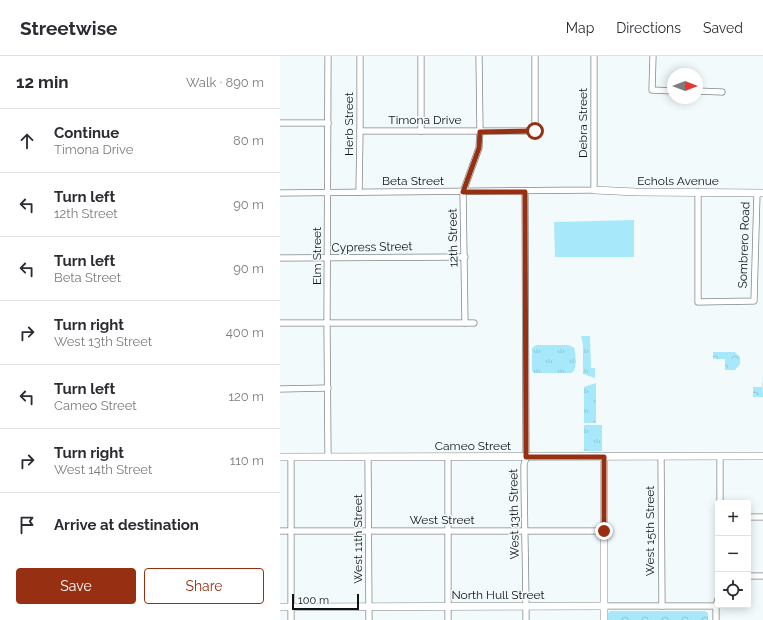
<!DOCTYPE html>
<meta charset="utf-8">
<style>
body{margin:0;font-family:Raleway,sans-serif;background:#f7f7f7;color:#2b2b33}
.controls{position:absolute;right:12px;bottom:12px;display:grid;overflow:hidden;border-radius:4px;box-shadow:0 2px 10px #0003}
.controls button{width:36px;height:36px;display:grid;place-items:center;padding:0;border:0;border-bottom:1px solid #e1e1e2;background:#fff;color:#2b2b33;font:20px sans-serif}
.compass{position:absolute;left:387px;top:12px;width:36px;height:36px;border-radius:50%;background:#fff;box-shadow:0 2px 10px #0003;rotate:90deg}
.scale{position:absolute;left:12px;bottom:10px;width:67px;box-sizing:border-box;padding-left:4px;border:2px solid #111415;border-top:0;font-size:11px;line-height:14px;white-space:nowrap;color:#111415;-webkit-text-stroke:3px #f2fafc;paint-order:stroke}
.stop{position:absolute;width:12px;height:12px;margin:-9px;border:3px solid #973013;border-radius:50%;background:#fff}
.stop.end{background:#973013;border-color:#fff;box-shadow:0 1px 4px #0008}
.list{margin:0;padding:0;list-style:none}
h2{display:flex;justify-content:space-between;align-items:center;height:52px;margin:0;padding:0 16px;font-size:17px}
h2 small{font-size:13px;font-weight:400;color:#7c7c81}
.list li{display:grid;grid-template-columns:26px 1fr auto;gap:12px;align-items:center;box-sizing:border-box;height:64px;padding:0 16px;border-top:1px solid #e1e1e2}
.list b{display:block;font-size:15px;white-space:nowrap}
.list p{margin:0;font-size:13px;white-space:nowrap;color:#7c7c81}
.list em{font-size:13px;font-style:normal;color:#7c7c81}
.actions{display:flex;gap:8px;padding:12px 16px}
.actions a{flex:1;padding:9px 0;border:1px solid #973013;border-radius:4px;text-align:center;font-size:14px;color:#973013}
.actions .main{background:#973013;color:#fff}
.icon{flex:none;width:22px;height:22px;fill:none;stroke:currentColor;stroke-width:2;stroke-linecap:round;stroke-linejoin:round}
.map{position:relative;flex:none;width:483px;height:564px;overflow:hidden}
header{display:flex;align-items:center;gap:24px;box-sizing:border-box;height:56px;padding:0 20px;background:#fff;border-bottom:1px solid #e1e1e2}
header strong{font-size:19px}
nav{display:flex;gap:22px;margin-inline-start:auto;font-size:14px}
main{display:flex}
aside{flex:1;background:#fff}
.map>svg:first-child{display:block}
.grass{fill:url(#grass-tufts)}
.forest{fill:url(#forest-crowns)}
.pitch{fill:#a7e9fa}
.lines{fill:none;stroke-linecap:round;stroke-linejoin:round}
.minor-casing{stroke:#81888a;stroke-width:7}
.tertiary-casing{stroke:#81888a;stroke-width:8}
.minor{stroke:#fff;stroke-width:5.5}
.tertiary{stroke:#fff;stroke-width:7}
.route{stroke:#973013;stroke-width:5}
.labels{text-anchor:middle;stroke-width:3;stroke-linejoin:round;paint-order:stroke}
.street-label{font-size:12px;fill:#111415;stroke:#f2fafc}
</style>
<header>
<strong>Streetwise</strong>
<nav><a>Map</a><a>Directions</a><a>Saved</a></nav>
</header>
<main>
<aside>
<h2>12 min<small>Walk · 890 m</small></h2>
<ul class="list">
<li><svg class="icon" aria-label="ahead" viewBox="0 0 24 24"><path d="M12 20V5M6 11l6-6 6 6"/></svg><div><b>Continue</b><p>Timona Drive</p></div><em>80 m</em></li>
<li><svg class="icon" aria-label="left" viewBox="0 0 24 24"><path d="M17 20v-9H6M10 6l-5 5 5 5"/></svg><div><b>Turn left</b><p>12th Street</p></div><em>90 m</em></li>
<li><svg class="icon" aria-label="left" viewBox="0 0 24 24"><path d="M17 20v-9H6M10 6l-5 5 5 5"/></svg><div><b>Turn left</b><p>Beta Street</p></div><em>90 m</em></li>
<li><svg class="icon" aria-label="right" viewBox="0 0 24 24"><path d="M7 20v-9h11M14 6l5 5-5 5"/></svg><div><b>Turn right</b><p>West 13th Street</p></div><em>400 m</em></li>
<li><svg class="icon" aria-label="left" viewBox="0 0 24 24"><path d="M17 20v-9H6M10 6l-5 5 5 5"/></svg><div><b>Turn left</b><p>Cameo Street</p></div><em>120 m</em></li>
<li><svg class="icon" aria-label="right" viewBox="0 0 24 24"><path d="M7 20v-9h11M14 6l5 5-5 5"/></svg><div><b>Turn right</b><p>West 14th Street</p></div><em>110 m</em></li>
<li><svg class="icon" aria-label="arrive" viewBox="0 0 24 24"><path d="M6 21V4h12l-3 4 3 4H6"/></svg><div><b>Arrive at destination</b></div></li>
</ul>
<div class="actions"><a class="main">Save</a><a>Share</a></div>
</aside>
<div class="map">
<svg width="483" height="564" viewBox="0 0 483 564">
<defs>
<pattern id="grass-tufts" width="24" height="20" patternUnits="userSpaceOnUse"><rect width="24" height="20" fill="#a7e9fa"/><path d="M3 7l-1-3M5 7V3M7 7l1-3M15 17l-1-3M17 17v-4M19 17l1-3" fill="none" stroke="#8fc7d5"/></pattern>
<pattern id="forest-crowns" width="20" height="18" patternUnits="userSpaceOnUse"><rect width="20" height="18" fill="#a7e9fa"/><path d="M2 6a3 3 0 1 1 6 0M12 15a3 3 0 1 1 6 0" fill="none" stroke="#8fc7d5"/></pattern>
</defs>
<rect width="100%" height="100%" fill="#f2fafc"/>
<g class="grass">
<path d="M301,280H310L311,312H315V322L303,318V289Z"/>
<path d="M256,289H288C290,290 292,290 294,292C296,295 296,309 295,312C294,315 293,316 291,317H254L252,315V292Z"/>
<path d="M316,327V367H304V331Z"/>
<rect x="304" y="369" width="18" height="26"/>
</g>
<g class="forest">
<path d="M433,296H455L460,301V308L455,314H445V303H433Z"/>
<path d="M482,318L483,341H473V331H482Z"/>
<path d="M330,555H425L428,557V564H327V558Z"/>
</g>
<path class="pitch" d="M354,164V201H275L274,166Z"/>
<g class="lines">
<defs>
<g id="minor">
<path d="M48,0L47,267L48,401"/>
<path d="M373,0L372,34L393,35"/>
<path d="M417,35L442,36"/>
<path d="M0,67H48"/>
<path d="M80,75H255V0"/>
<path d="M141,75V0"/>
<path d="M79,136L80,75V0"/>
<path d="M245,136L246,401L244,409C244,461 246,512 246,564"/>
<path d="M418,136V246L474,245L477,137"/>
<path d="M0,137L314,134V0"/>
<path d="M0,202L185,201"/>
<path d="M0,267H194"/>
<path d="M185,267L183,136L199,92L200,75L199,0"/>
<path d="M0,333L48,332"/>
<path d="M440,400V447"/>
<path d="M11,401V564"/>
<path d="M88,401L89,564"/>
<path d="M168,401V564"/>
<path d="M381,401L382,550"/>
<path d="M468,461H483"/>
<path d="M0,475H324"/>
<path d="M468,520H483"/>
<path d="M324,550H436"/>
<path d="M436,564V550L438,543"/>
</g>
<g id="tertiary">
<path d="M314,134L356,136L483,137"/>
<path d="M0,401L483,400"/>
<path d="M324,401V564"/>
<path d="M0,551L324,550"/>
</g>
</defs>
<use href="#minor" class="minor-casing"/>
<use href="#tertiary" class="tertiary-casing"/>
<use href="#minor" class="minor"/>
<use href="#tertiary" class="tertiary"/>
</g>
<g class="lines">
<path class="route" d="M255,75L200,76L199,92L183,136H245L246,401H324V475"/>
</g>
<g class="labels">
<g class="street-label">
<text x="145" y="68">Timona Drive</text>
<text transform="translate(303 67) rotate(-90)" y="4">Debra Street</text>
<text transform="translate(69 68) rotate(-90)" y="4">Herb Street</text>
<text x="133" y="129">Beta Street</text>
<text x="398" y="129">Echols Avenue</text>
<text transform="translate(173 182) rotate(-91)" y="4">12th Street</text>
<text transform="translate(464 189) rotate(-88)" y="4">Sombrero Road</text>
<text transform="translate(92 191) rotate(-1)" y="4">Cypress Street</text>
<text transform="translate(37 200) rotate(-90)" y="4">Elm Street</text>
<text x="193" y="394">Cameo Street</text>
<text transform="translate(234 458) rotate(-91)" y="4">West 13th Street</text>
<text x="162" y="468">West Street</text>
<text transform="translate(370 475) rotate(-90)" y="4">West 15th Street</text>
<text transform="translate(78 483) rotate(-90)" y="4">West 11th Street</text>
<text x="218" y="543">North Hull Street</text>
</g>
</g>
</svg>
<div class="controls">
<button>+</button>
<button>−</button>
<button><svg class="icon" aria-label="locate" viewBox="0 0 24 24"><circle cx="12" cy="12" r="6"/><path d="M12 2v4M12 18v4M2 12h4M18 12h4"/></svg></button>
</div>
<svg class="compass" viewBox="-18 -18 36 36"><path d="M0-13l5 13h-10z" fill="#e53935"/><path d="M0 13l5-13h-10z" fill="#7c7c81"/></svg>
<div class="scale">100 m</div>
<div class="stop" style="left:255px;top:75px"></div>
<div class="stop end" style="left:324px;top:475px"></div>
</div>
</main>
